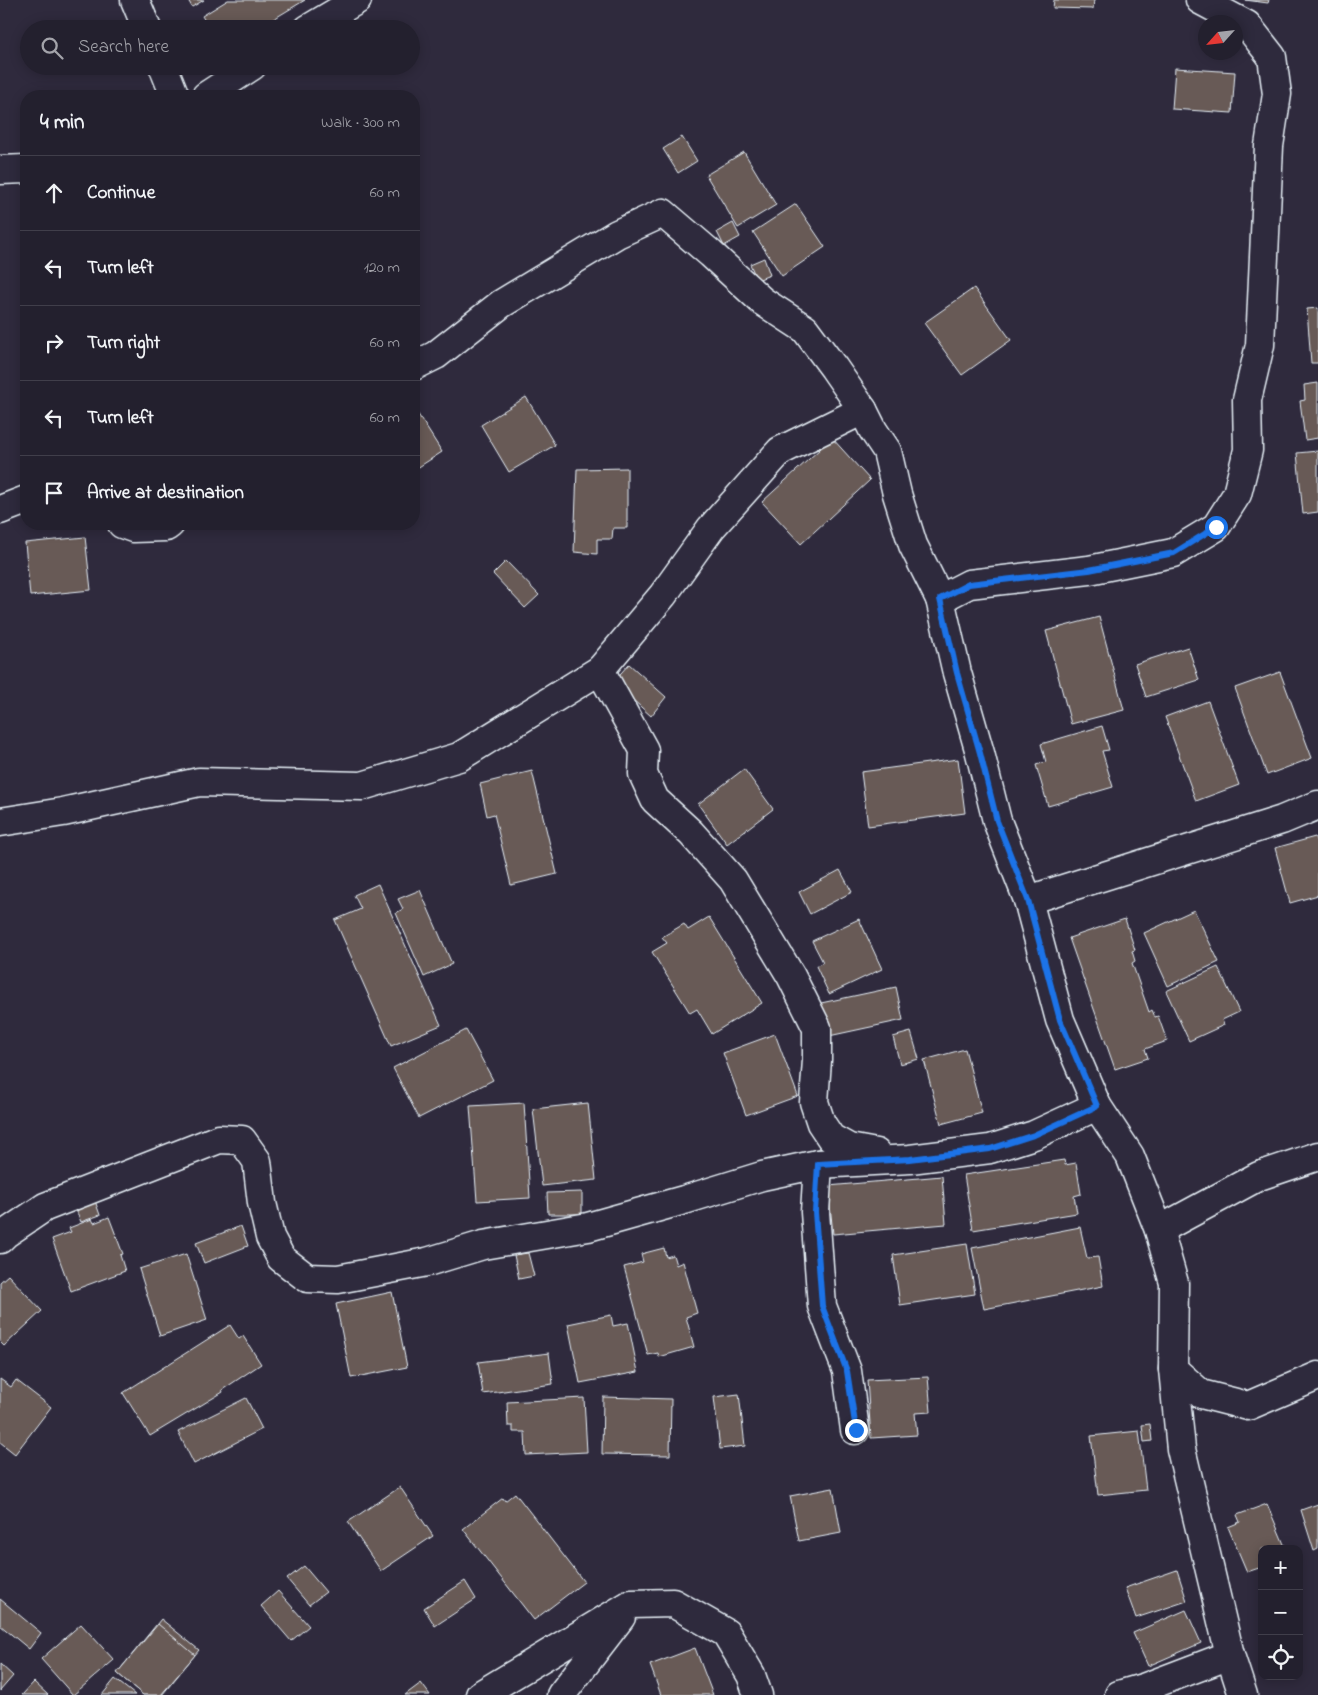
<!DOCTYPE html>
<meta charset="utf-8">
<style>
body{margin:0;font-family:"Indie Flower",sans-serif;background:#2b2836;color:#f1f3f6}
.controls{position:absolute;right:15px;bottom:15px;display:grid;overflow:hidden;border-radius:10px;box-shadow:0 2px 12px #0003}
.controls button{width:45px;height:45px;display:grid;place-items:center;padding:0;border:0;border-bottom:1px solid #403e4a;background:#23202e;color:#f1f3f6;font:25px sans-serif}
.compass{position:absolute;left:1198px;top:15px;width:45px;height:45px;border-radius:50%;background:#23202e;box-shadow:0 2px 12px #0003;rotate:243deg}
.stop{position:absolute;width:15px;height:15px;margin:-11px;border:4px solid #1a73e8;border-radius:50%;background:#fff}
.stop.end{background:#1a73e8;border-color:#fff;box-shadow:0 1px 5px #0008}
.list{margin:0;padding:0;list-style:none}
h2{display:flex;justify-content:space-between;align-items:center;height:65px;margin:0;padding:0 20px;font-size:21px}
h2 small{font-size:16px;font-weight:400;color:#a3a3aa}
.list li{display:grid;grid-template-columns:32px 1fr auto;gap:15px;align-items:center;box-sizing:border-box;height:75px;padding:0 20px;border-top:1px solid #403e4a}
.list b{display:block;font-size:19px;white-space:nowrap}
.list em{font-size:16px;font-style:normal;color:#a3a3aa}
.icon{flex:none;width:28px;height:28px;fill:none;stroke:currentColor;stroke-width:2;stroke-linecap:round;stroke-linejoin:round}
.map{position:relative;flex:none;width:1318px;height:1695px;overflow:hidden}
.search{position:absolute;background:#23202e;box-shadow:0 2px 12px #0003;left:20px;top:20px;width:400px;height:55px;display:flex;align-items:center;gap:12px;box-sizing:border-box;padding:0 18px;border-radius:28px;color:#a3a3aa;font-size:19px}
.panel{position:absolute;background:#23202e;box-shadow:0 2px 12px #0003;left:20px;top:90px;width:400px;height:440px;border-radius:20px}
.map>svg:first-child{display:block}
.building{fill:#685a57;stroke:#e8f1f8}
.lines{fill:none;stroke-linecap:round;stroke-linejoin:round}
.street-casing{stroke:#e8f1f8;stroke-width:31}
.street{stroke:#2f2a3d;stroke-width:28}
.route{stroke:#1a73e8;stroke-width:6}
</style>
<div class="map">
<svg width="1318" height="1695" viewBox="0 0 1318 1695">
<rect width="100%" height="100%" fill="#2f2a3d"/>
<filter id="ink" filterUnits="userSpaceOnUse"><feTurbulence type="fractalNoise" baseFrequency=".02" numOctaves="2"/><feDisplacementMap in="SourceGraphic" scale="10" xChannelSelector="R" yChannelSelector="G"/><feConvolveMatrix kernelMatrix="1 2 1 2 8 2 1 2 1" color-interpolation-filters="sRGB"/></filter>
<g filter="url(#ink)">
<g class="building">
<path d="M188,0H204L192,7Z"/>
<path d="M228,0H305L257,29H210L202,16Z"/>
<path d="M1054,0H1094L1093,9L1053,8Z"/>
<path d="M1245,0H1269L1268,3Z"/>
<path d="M1175,68L1235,72L1232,113L1172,109Z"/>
<path d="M682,137L697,161L678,173L663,149Z"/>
<path d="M744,152L776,205L738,228L706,175Z"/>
<path d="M796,204L825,247L782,276L753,232Z"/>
<path d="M733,223L740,237L724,246L717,232Z"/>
<path d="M764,258L770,275L757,280L750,264Z"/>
<path d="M974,288L1011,340L962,375L924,323Z"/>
<path d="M1318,308V363H1311L1307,309Z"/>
<path d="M1318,383V438L1305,440L1300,401L1305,400L1304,385Z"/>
<path d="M526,397L555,445L509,472L481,425Z"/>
<path d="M414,408L442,452L414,470Z"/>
<path d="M832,438L870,480L801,544L762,502Z"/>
<path d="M1318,451V512L1303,514L1297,453Z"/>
<path d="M627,468V528H613L612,539H597V554L574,552L577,469Z"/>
<path d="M85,537L91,590L30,596L25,543Z"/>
<path d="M506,561L539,595L525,608L493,574Z"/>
<path d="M1099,617L1124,710L1071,724L1046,631Z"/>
<path d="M1188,647L1199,680L1146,697L1135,664Z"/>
<path d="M629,664L666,697L651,716L613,682Z"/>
<path d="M1280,672L1312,758L1267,775L1235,688Z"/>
<path d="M1208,701L1239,785L1196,801L1165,717Z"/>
<path d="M1102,726L1109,750L1102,751L1113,787L1048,806L1036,765L1046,762L1041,744Z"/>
<path d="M958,759L965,813L868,826L861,772Z"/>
<path d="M744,769L773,809L727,844L698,804Z"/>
<path d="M532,771L557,874L511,885L494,814L487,816L480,784Z"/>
<path d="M1315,837L1318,846V895L1290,903L1275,848Z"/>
<path d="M840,870L852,892L810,914L799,892Z"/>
<path d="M378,884L441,1025L391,1046L335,920L361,909L354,895Z"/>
<path d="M420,890L452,964L424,977L396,913L403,909L398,899Z"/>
<path d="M1194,910L1219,962L1168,986L1144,933Z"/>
<path d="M709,917L762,1003L712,1034L697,1009L690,1013L652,952L667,943L662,937L684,924L688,930Z"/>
<path d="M859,919L882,969L829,994L816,966L823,962L812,941Z"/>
<path d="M1125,919L1135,950L1132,951L1135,961L1132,963L1149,1012L1152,1010L1155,1017L1158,1016L1167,1041L1145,1049L1148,1058L1115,1069L1069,938Z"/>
<path d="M1218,967L1239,1012L1222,1020L1224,1025L1189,1041L1166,991Z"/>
<path d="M896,987L903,1020L829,1036L821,1003Z"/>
<path d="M466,1030L493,1080L419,1118L393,1068Z"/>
<path d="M911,1032L919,1059L900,1064L893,1037Z"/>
<path d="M775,1034L798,1096L746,1115L723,1053Z"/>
<path d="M965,1049L982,1113L941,1124L924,1060Z"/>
<path d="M524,1103L530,1198L477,1201L470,1106Z"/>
<path d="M588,1103L596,1180L542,1186L533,1109Z"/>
<path d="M1064,1160L1065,1165L1076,1163L1081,1194L1074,1196L1077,1213L973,1230L964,1175Z"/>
<path d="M942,1176L946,1224L833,1234L828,1186Z"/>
<path d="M582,1192V1214H548L547,1193Z"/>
<path d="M94,1198L100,1215L81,1222L74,1205Z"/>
<path d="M109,1217L123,1254L120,1255L125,1271L71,1291L52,1239L71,1232L69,1228L92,1219L94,1223Z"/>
<path d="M241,1226L248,1246L204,1263L196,1243Z"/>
<path d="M1080,1227L1087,1258L1098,1257L1103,1286L984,1309L972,1248Z"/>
<path d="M967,1244L975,1294L900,1305L893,1255Z"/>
<path d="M664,1248L666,1257L673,1255L676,1265L683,1262L697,1313L686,1317L694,1347L659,1357L658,1353L648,1355L624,1267L643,1262L641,1254Z"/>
<path d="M528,1253L534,1276L519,1279L514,1255Z"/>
<path d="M186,1254L207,1320L160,1336L139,1269Z"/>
<path d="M8,1275L42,1311L4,1346L0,1342V1282Z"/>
<path d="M392,1292L407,1367L351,1378L336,1304Z"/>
<path d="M611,1315L613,1326L628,1323L638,1372L580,1383L568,1324Z"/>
<path d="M230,1325L239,1339L243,1336L261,1364L222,1390L223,1392L150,1436L123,1393Z"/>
<path d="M549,1353L553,1384L483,1394L478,1362Z"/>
<path d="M928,1377L931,1412L915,1413L917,1435L871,1438L867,1380Z"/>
<path d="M0,1379L11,1387L16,1380L51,1407L15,1454L0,1442Z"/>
<path d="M739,1394L745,1446L720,1449L714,1397Z"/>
<path d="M603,1397L671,1399L670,1455L602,1454Z"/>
<path d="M246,1398L262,1429L194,1464L178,1432Z"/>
<path d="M584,1398L587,1452L526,1455L525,1432H513V1426H508L507,1402Z"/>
<path d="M1150,1424L1152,1441L1144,1442L1142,1425Z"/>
<path d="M1139,1431L1146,1490L1098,1495L1091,1436Z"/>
<path d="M400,1487L433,1536L381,1571L348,1522Z"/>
<path d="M833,1488L841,1533L799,1541L790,1496Z"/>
<path d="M515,1493L584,1582L534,1620L463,1529L503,1498L505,1501Z"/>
<path d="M1267,1504L1286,1549H1262V1567L1247,1572L1228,1527L1240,1522L1237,1515Z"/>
<path d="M1318,1504V1549L1314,1551L1301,1510Z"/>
<path d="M304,1566L326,1592L309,1605L287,1579Z"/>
<path d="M1177,1570L1187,1601L1136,1618L1125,1588Z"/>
<path d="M465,1581L476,1599L435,1626L424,1608Z"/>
<path d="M278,1591L309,1626L291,1641L261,1606Z"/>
<path d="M0,1599L41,1633L29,1649L0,1625Z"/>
<path d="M1186,1610L1201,1643L1148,1666L1133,1633Z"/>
<path d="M161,1619L199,1650L162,1695H143L117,1673Z"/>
<path d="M81,1624L114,1660L73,1695L41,1659Z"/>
<path d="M158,1624L195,1655L161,1695H143L117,1673Z"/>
<path d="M695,1648L713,1695H661L650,1665Z"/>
<path d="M0,1664L13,1676L0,1691Z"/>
<path d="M115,1679L135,1695H102Z"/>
<path d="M34,1682L48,1695H22Z"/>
<path d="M421,1683L430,1695H405Z"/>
</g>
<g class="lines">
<defs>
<g id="street">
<path d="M135,0L147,29"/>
<path d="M1200,0L1247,25L1272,57L1277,94L1269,146L1260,345L1247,400L1248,450L1237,494L1216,527L1173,553L1089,570L969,584L940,599L957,673L980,753L997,821L1028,900L1060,1020L1097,1106L1130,1156L1159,1230L1174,1283L1173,1369L1181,1449L1230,1655L1243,1695"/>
<path d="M308,29L357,0"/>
<path d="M163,66L175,96"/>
<path d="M206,96L252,66"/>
<path d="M0,170L26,169"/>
<path d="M414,366L436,355L501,304L617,234L663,213L711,254L762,301L805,329L834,368L863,410L873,430L887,451L897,494L913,545L940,599"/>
<path d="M863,410L780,451L711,528L663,595L600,670L644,750L643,774L655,800L691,833L733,880L791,976L817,1028V1060L814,1102L821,1123L831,1138L849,1148L876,1153"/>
<path d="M0,510L26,500"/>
<path d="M122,524L133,528L166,527L170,524"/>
<path d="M0,822L63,812L199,782L362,786L459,757L600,670"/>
<path d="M1028,900L1282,820L1318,805"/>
<path d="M818,1164L815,1212L822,1306L847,1371L855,1430"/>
<path d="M1159,1230L1259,1176L1318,1156"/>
<path d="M0,1239L5,1234L45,1207L219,1139L242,1140L257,1161L262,1203L270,1237L281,1258L307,1278L338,1279L427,1262L483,1245L588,1227L684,1200L762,1176L818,1164L910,1159L990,1149L1034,1135L1097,1106"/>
<path d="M1173,1369L1201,1394L1248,1406L1318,1376"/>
<path d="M480,1695L631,1604L673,1603L726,1633L751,1675L758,1695"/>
<path d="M561,1695L621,1617"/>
<path d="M1119,1695L1143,1688L1230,1655"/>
</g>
</defs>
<use href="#street" class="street-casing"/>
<use href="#street" class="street"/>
</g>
</g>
<g class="lines" filter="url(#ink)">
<path class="route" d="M856,1430L847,1371L822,1306L815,1212L818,1164L910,1159L990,1149L1034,1135L1097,1106L1060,1020L1028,900L997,821L980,753L957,673L940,599L969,584L1089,570L1174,553L1216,527"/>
</g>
</svg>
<div class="controls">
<button>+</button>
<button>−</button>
<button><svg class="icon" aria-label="locate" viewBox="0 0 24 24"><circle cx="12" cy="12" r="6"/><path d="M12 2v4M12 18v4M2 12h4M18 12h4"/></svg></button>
</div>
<svg class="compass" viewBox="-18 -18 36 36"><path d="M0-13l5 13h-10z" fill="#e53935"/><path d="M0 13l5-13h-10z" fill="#a3a3aa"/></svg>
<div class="stop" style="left:1216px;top:527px"></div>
<div class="stop end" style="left:856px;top:1430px"></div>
<div class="search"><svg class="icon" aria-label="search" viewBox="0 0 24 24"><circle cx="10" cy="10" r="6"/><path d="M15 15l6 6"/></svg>Search here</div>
<section class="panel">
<h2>4 min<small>Walk · 300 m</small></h2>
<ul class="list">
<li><svg class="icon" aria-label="ahead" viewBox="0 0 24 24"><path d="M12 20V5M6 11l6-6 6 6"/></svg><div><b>Continue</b></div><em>60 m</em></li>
<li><svg class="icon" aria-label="left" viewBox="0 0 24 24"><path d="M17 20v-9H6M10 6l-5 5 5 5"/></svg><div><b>Turn left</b></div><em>120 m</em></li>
<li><svg class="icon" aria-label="right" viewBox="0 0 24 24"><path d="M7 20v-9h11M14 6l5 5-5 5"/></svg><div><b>Turn right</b></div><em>60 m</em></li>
<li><svg class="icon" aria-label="left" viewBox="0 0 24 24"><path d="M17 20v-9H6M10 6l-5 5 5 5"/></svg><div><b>Turn left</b></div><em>60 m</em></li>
<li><svg class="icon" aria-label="arrive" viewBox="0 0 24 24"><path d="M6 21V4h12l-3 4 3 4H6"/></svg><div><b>Arrive at destination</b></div></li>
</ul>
</section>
</div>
